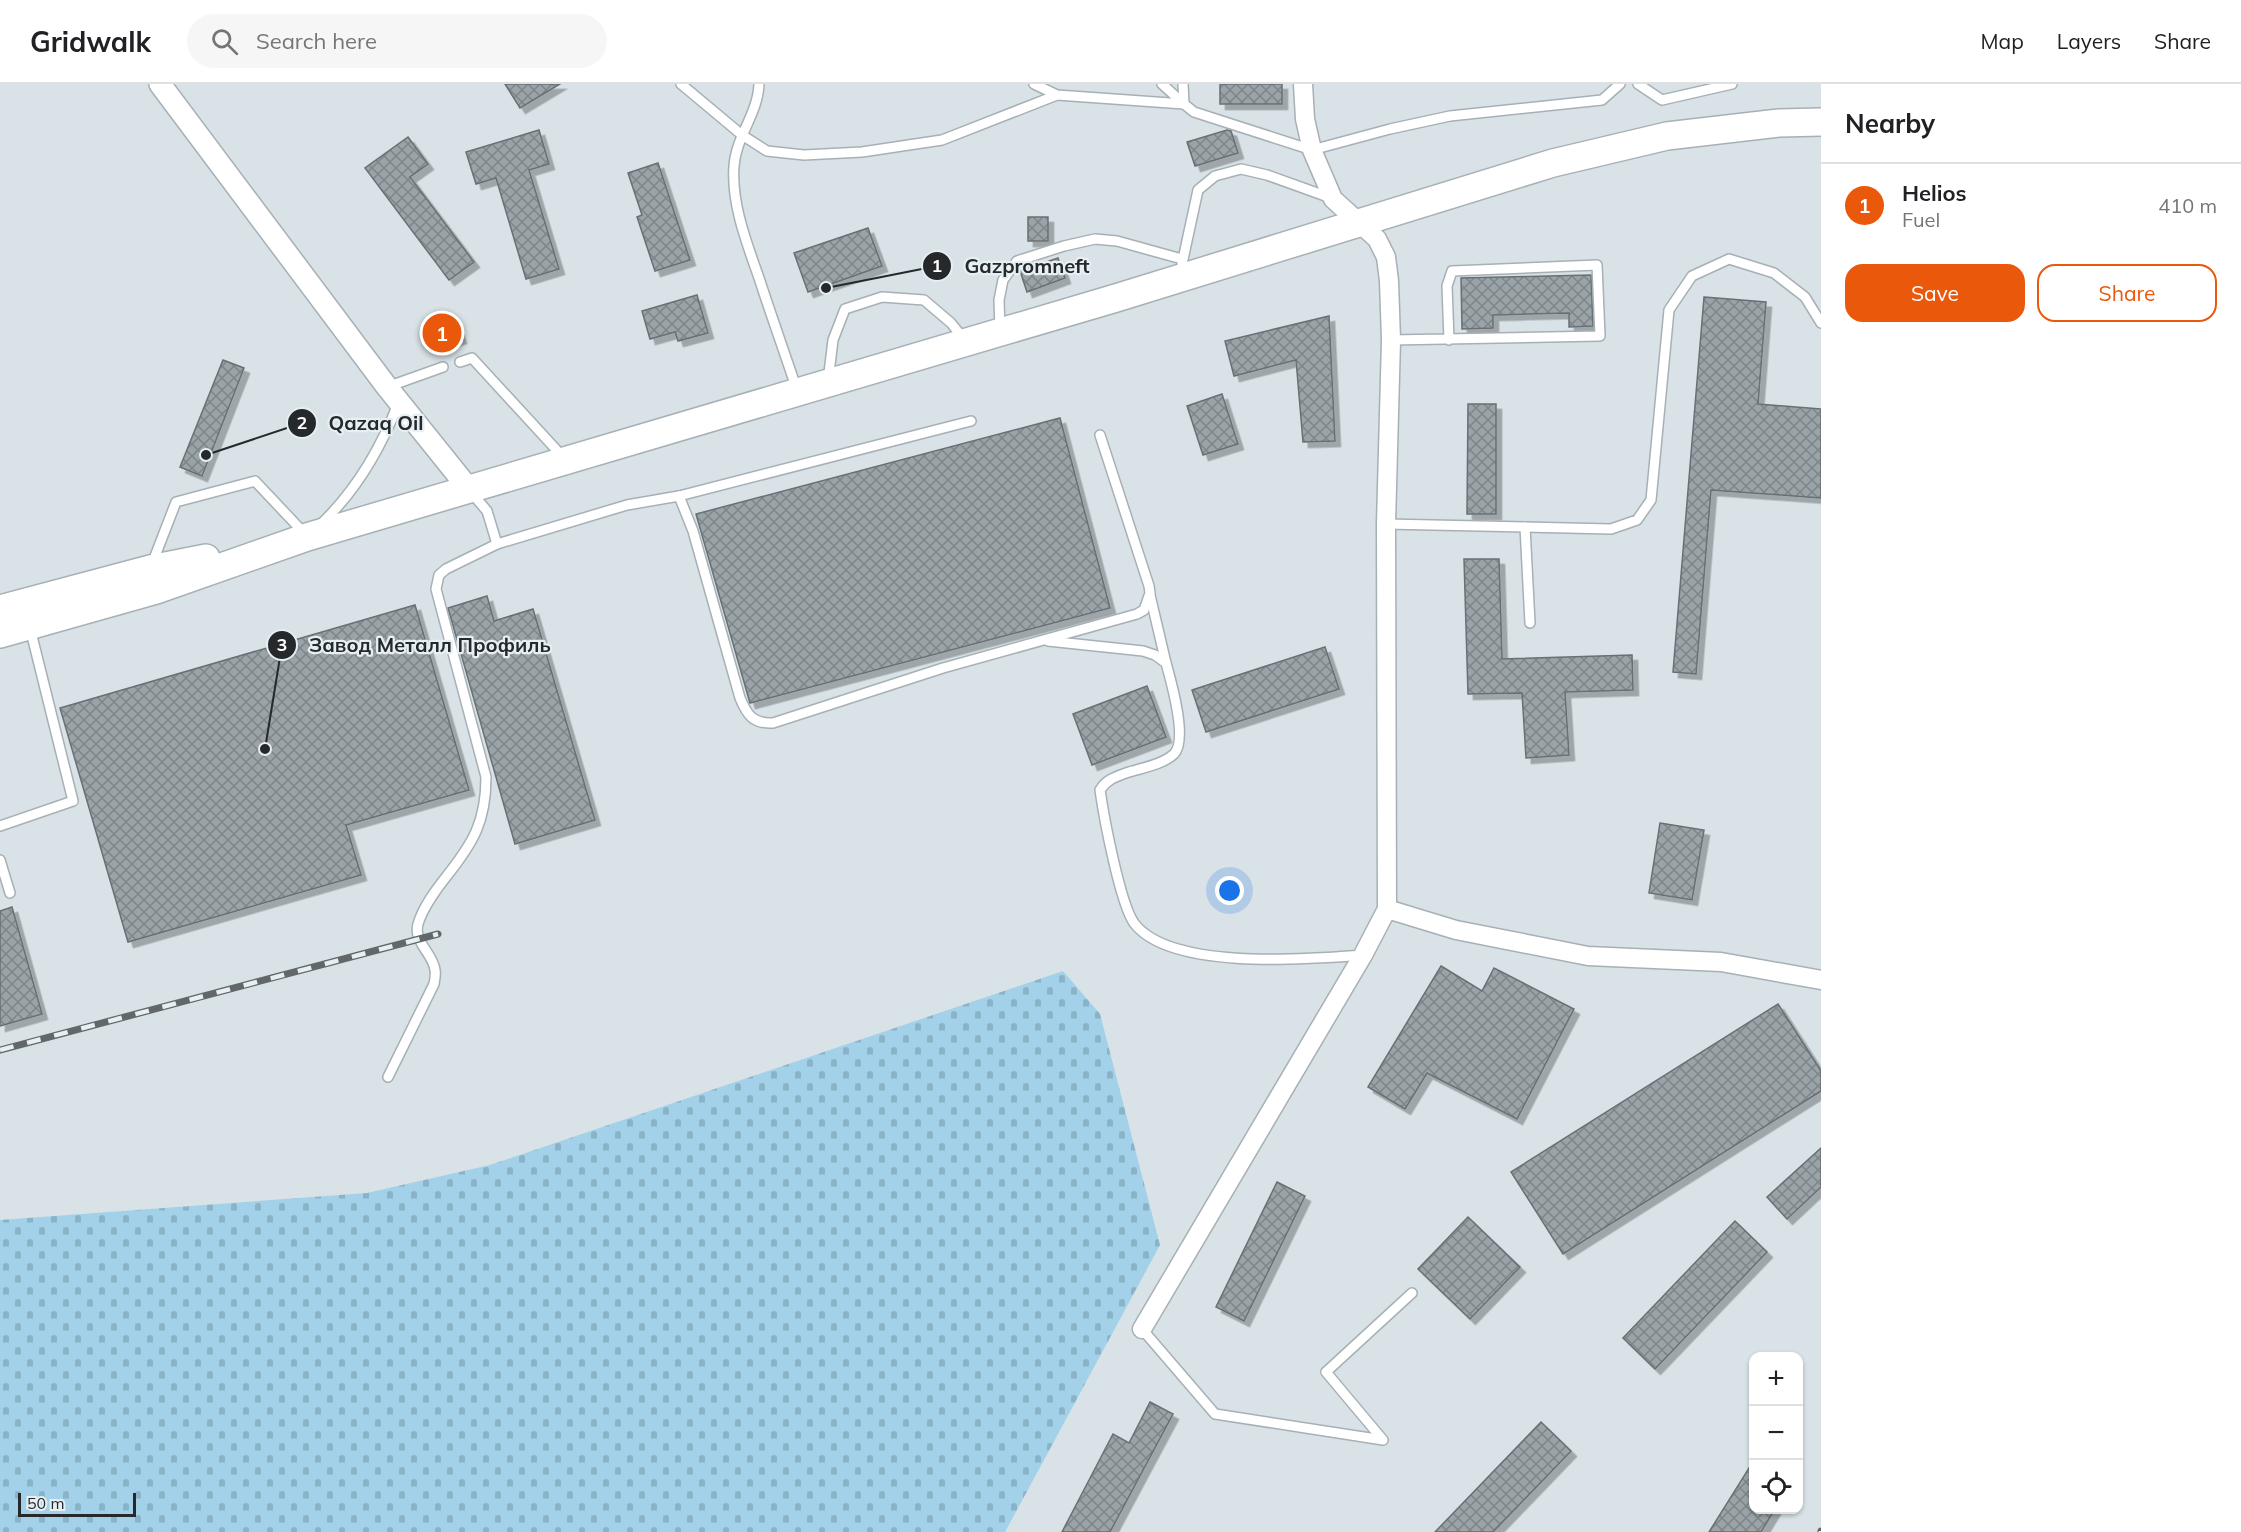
<!DOCTYPE html>
<meta charset="utf-8">
<style>
body{margin:0;font-family:Mulish,sans-serif;background:#f6f6f6;color:#202124}
.controls{position:absolute;right:18px;bottom:18px;display:grid;overflow:hidden;border-radius:12px;box-shadow:0 2px 4px #0004}
.controls button{width:54px;height:54px;display:grid;place-items:center;padding:0;border:0;border-bottom:2px solid #e0e0e0;background:#fff;color:#202124;font:30px sans-serif}
.scale{position:absolute;left:18px;bottom:15px;width:118px;box-sizing:border-box;padding-left:6px;border:3px solid #26292b;border-top:0;font-size:16px;line-height:21px;white-space:nowrap;color:#26292b;-webkit-text-stroke:4px #e6eff4;paint-order:stroke}
.you{position:absolute;left:1230px;top:807px;width:21px;height:21px;margin:-15px;border:4px solid #fff;border-radius:50%;background:#1a73e8;box-shadow:0 0 0 9px #1a73e833}
.badge{display:grid;place-items:center;width:39px;height:39px;border-radius:50%;background:#ea580c;color:#fff;font-size:20px;font-weight:700}
.pin{position:absolute;translate:-50% -50%;border:3px solid #fff;box-shadow:0 2px 6px #0006}
.list{margin:0;padding:0;list-style:none}
h2{display:flex;justify-content:space-between;align-items:center;height:78px;margin:0;padding:0 24px;font-size:26px}
h2 small{font-size:20px;font-weight:400;color:#757577}
.list li{display:grid;grid-template-columns:39px 1fr auto;gap:18px;align-items:center;box-sizing:border-box;height:84px;padding:0 24px;border-top:2px solid #e0e0e0}
.list b{display:block;font-size:22px;white-space:nowrap}
.list p{margin:0;font-size:20px;white-space:nowrap;color:#757577}
.list em{font-size:20px;font-style:normal;color:#757577}
.actions{display:flex;gap:12px;padding:18px 24px}
.actions a{flex:1;padding:14px 0;border:2px solid #ea580c;border-radius:18px;text-align:center;font-size:21px;color:#ea580c}
.actions .main{background:#ea580c;color:#fff}
.icon{flex:none;width:33px;height:33px;fill:none;stroke:currentColor;stroke-width:2;stroke-linecap:round;stroke-linejoin:round}
.map{position:relative;flex:none;width:1821px;height:1448px;overflow:hidden}
header{display:flex;align-items:center;gap:36px;box-sizing:border-box;height:84px;padding:0 30px;background:#fff;border-bottom:2px solid #e0e0e0}
header strong{font-size:28px}
nav{display:flex;gap:33px;margin-inline-start:auto;font-size:21px}
.search{width:420px;height:54px;background:#f6f6f6;display:flex;align-items:center;gap:15px;box-sizing:border-box;padding:0 21px;border-radius:33px;color:#757577;font-size:22px}
main{display:flex}
aside{flex:1;background:#fff}
.map>svg:first-child{display:block}
.cemetery{fill:url(#cemetery-stones)}
.building{fill:url(#building-cross-hatch);stroke:#687074;stroke-width:1.5;filter:url(#shadow)}
.lines{fill:none;stroke-linecap:round;stroke-linejoin:round}
.service-casing{stroke:#a7b0b5;stroke-width:12}
.minor-casing{stroke:#a7b0b5;stroke-width:21}
.tertiary-casing{stroke:#a7b0b5;stroke-width:24}
.primary-casing{stroke:#a7b0b5;stroke-width:30}
.service{stroke:#fff;stroke-width:9}
.minor{stroke:#fff;stroke-width:18}
.tertiary{stroke:#fff;stroke-width:21}
.primary{stroke:#fff;stroke-width:27}
.rail-casing{stroke:#62676a;stroke-width:7}
.rail{stroke:#e6eff4;stroke-width:4.5;stroke-dasharray:14;stroke-linecap:butt}
.leader{fill:none;stroke:#26292b;stroke-width:2}
.callout-dot{fill:#26292b;stroke:#e6eff4;stroke-width:2}
.mark-label{font-size:18px;text-anchor:middle;font-weight:bold;fill:#fff}
.callout-label{font-size:20px;text-anchor:middle;font-weight:bold;fill:#26292b;stroke:#e6eff4;stroke-width:4.5;stroke-linejoin:round;paint-order:stroke}
</style>
<header>
<strong>Gridwalk</strong>
<div class="search"><svg class="icon" aria-label="search" viewBox="0 0 24 24"><circle cx="10" cy="10" r="6"/><path d="M15 15l6 6"/></svg>Search here</div>
<nav><a>Map</a><a>Layers</a><a>Share</a></nav>
</header>
<main>
<div class="map">
<svg width="1821" height="1448" viewBox="0 0 1821 1448">
<defs>
<pattern id="cemetery-stones" width="16" height="16" patternUnits="userSpaceOnUse" patternTransform="scale(1.5)"><rect width="16" height="16" fill="#a2d1e9"/><path d="M2 7V4a2 2 0 0 1 4 0v3zM10 15v-3a2 2 0 0 1 4 0v3z" fill="#8bb3c8"/></pattern>
<pattern id="building-cross-hatch" width="8" height="8" patternUnits="userSpaceOnUse" patternTransform="scale(1.5)"><rect width="8" height="8" fill="#9aa3a8"/><path d="M0 0l8 8M0 8l8-8" fill="none" stroke="#7d8589"/></pattern>
<filter id="shadow"><feDropShadow dx="5.5" dy="5.5" stdDeviation="0" flood-color="#0004"/></filter>
</defs>
<rect width="100%" height="100%" fill="#d8e2e7"/>
<path class="cemetery" d="M1063,887L1100,930L1160,1161L1005,1448H0V1136L367,1109L490,1081Z"/>
<g class="building">
<path d="M505,0H560L520,24Z"/>
<rect x="1220" y="0" width="62" height="20"/>
<path d="M539,46L549,80L529,86L559,185L526,195L496,94L476,100L466,68Z"/>
<path d="M1227,46L1231,47L1238,69L1195,82L1187,58Z"/>
<path d="M408,53L428,80L410,93L474,178L449,196L365,84Z"/>
<path d="M658,79L690,176L655,187L637,133L642,131L628,89Z"/>
<rect x="1028" y="133" width="20" height="24"/>
<path d="M868,144L882,182L808,208L794,169Z"/>
<path d="M1058,174L1065,194L1027,208L1020,187Z"/>
<path d="M1591,191L1593,242L1569,243V229L1493,231V244L1462,245L1461,194Z"/>
<path d="M697,211L708,249L678,257L675,248L650,255L642,227Z"/>
<path d="M1704,213L1766,218L1758,320L1821,325V414L1711,406L1696,590L1673,588Z"/>
<path d="M1329,232L1335,357L1303,358L1296,276L1234,292L1225,257Z"/>
<path d="M454,234L461,254L430,264L423,244Z"/>
<path d="M223,276L244,284L202,392L180,383Z"/>
<path d="M1222,310L1238,360L1203,371L1187,322Z"/>
<path d="M1468,320H1496V430H1467Z"/>
<path d="M1060,334L1110,524L750,619L696,430Z"/>
<path d="M1464,475H1499L1502,575L1632,571L1633,606L1565,608L1569,671L1526,674L1522,609L1468,610Z"/>
<path d="M487,512L494,537L533,525L595,736L515,760L448,524Z"/>
<path d="M415,521L469,706L346,741L361,791L128,858L60,624Z"/>
<path d="M1325,563L1339,605L1206,648L1192,606Z"/>
<path d="M1147,602L1166,653L1092,681L1073,630Z"/>
<path d="M1660,739L1704,746L1692,816L1649,809Z"/>
<path d="M12,823L42,930L0,942V827Z"/>
<path d="M1441,882L1482,907L1494,884L1574,925L1517,1035L1427,989L1405,1025L1368,1003Z"/>
<path d="M1778,920L1821,987V1007L1563,1170L1511,1088Z"/>
<path d="M1821,1064V1103L1787,1135L1767,1113Z"/>
<path d="M1277,1098L1305,1112L1244,1237L1216,1223Z"/>
<path d="M1468,1133L1520,1183L1470,1235L1418,1185Z"/>
<path d="M1735,1137L1767,1168L1655,1285L1623,1254Z"/>
<path d="M1150,1318L1173,1330L1110,1448H1062L1113,1350L1129,1359Z"/>
<path d="M1541,1338L1571,1367L1493,1448H1435Z"/>
<path d="M1754,1376V1425H1775L1761,1448H1709Z"/>
</g>
<g class="lines">
<defs>
<g id="service">
<path d="M681,0L742,51L767,67L804,71L862,68L942,56L1057,11"/>
<path d="M759,0C758,30 736,52 734,82C731,121 748,162 760,197C772,234 785,270 797,306"/>
<path d="M1034,0L1057,11L1184,20L1162,0"/>
<path d="M1183,0L1184,20L1194,28L1312,66L1390,45L1450,32L1602,16L1620,0"/>
<path d="M1638,0L1662,16L1732,0"/>
<path d="M1182,180L1198,106L1215,92L1241,85L1267,91L1331,114"/>
<path d="M1000,246L999,216L1003,196L1017,177L1064,162L1095,155L1117,157L1182,175"/>
<path d="M1391,256L1600,252L1597,181L1452,187L1447,202L1449,256"/>
<path d="M460,278L472,274L563,373"/>
<path d="M828,297L833,256L845,225L882,213L924,216L951,239L964,255"/>
<path d="M387,303L443,283"/>
<path d="M679,412L971,337"/>
<path d="M1386,440L1611,445L1637,436L1651,416L1669,226L1692,192L1729,175L1774,189L1805,213L1821,239"/>
<path d="M320,441C356,407 380,366 398,320"/>
<path d="M1525,443L1530,539"/>
<path d="M497,460L627,421L679,412L693,447L740,614C747,631 753,640 773,639L943,584L1137,530L1144,526L1150,509L1149,502L1100,351"/>
<path d="M152,480L176,418L255,397L304,449"/>
<path d="M1150,511L1166,579"/>
<path d="M1048,557L1143,567L1155,571L1166,579C1171,597 1188,656 1174,670C1162,681 1141,684 1126,689C1115,693 1106,696 1100,706C1104,734 1120,819 1134,839C1170,887 1308,875 1363,871"/>
<path d="M0,742L73,717L30,544"/>
<path d="M0,776L10,809"/>
<path d="M388,993L434,900C435,895 436,890 435,886C433,869 413,858 418,840C423,823 435,807 446,793C473,759 486,738 486,693L436,505L439,491L446,485L497,460L487,427L470,407"/>
<path d="M1142,1245L1215,1330L1383,1356L1326,1288L1412,1209"/>
</g>
<g id="minor">
<path d="M1387,825L1456,846L1588,872L1721,878L1821,896"/>
<path d="M1142,1245L1363,871L1387,825L1386,440L1391,256L1389,197L1386,173L1377,155L1333,115L1312,66L1305,35L1303,0"/>
</g>
<path id="tertiary" d="M160,0L387,303L469,405"/>
<g id="primary">
<path d="M0,525L150,485L206,474"/>
<path d="M0,550L156,506L307,453L1116,214L1553,79L1667,52L1779,39L1821,38"/>
</g>
</defs>
<use href="#service" class="service-casing"/>
<use href="#minor" class="minor-casing"/>
<use href="#tertiary" class="tertiary-casing"/>
<use href="#primary" class="primary-casing"/>
<use href="#service" class="service"/>
<use href="#minor" class="minor"/>
<use href="#tertiary" class="tertiary"/>
<use href="#primary" class="primary"/>
<defs>
<g id="rail">
<path d="M0,966L438,850"/>
<path d="M1821,1448V1447"/>
</g>
</defs>
<use href="#rail" class="rail-casing"/>
<use href="#rail" class="rail"/>
</g>
<path class="leader" d="M826 204L937 182M206 371L302 339M265 665L282 561"/>
<g class="callout-dot">
<circle cx="826" cy="204" r="6"/>
<circle cx="206" cy="371" r="6"/>
<circle cx="265" cy="665" r="6"/>
<circle cx="937" cy="182" r="15"/>
<circle cx="302" cy="339" r="15"/>
<circle cx="282" cy="561" r="15"/>
</g>
<g class="mark-label">
<text x="937" y="188">1</text>
<text x="302" y="345">2</text>
<text x="282" y="567">3</text>
</g>
<g class="callout-label">
<text x="1027" y="189">Gazpromneft</text>
<text x="376" y="346">Qazaq Oil</text>
<text x="430" y="568">Завод Металл Профиль</text>
</g>
</svg>
<div class="controls">
<button>+</button>
<button>−</button>
<button><svg class="icon" aria-label="locate" viewBox="0 0 24 24"><circle cx="12" cy="12" r="6"/><path d="M12 2v4M12 18v4M2 12h4M18 12h4"/></svg></button>
</div>
<div class="scale">50 m</div>
<div class="you"></div>
<div class="pin badge" style="left:442px;top:249px">1</div>
</div>
<aside>
<h2>Nearby<small></small></h2>
<ul class="list">
<li><span class="badge">1</span><div><b>Helios</b><p>Fuel</p></div><em>410 m</em></li>
</ul>
<div class="actions"><a class="main">Save</a><a>Share</a></div>
</aside>
</main>
